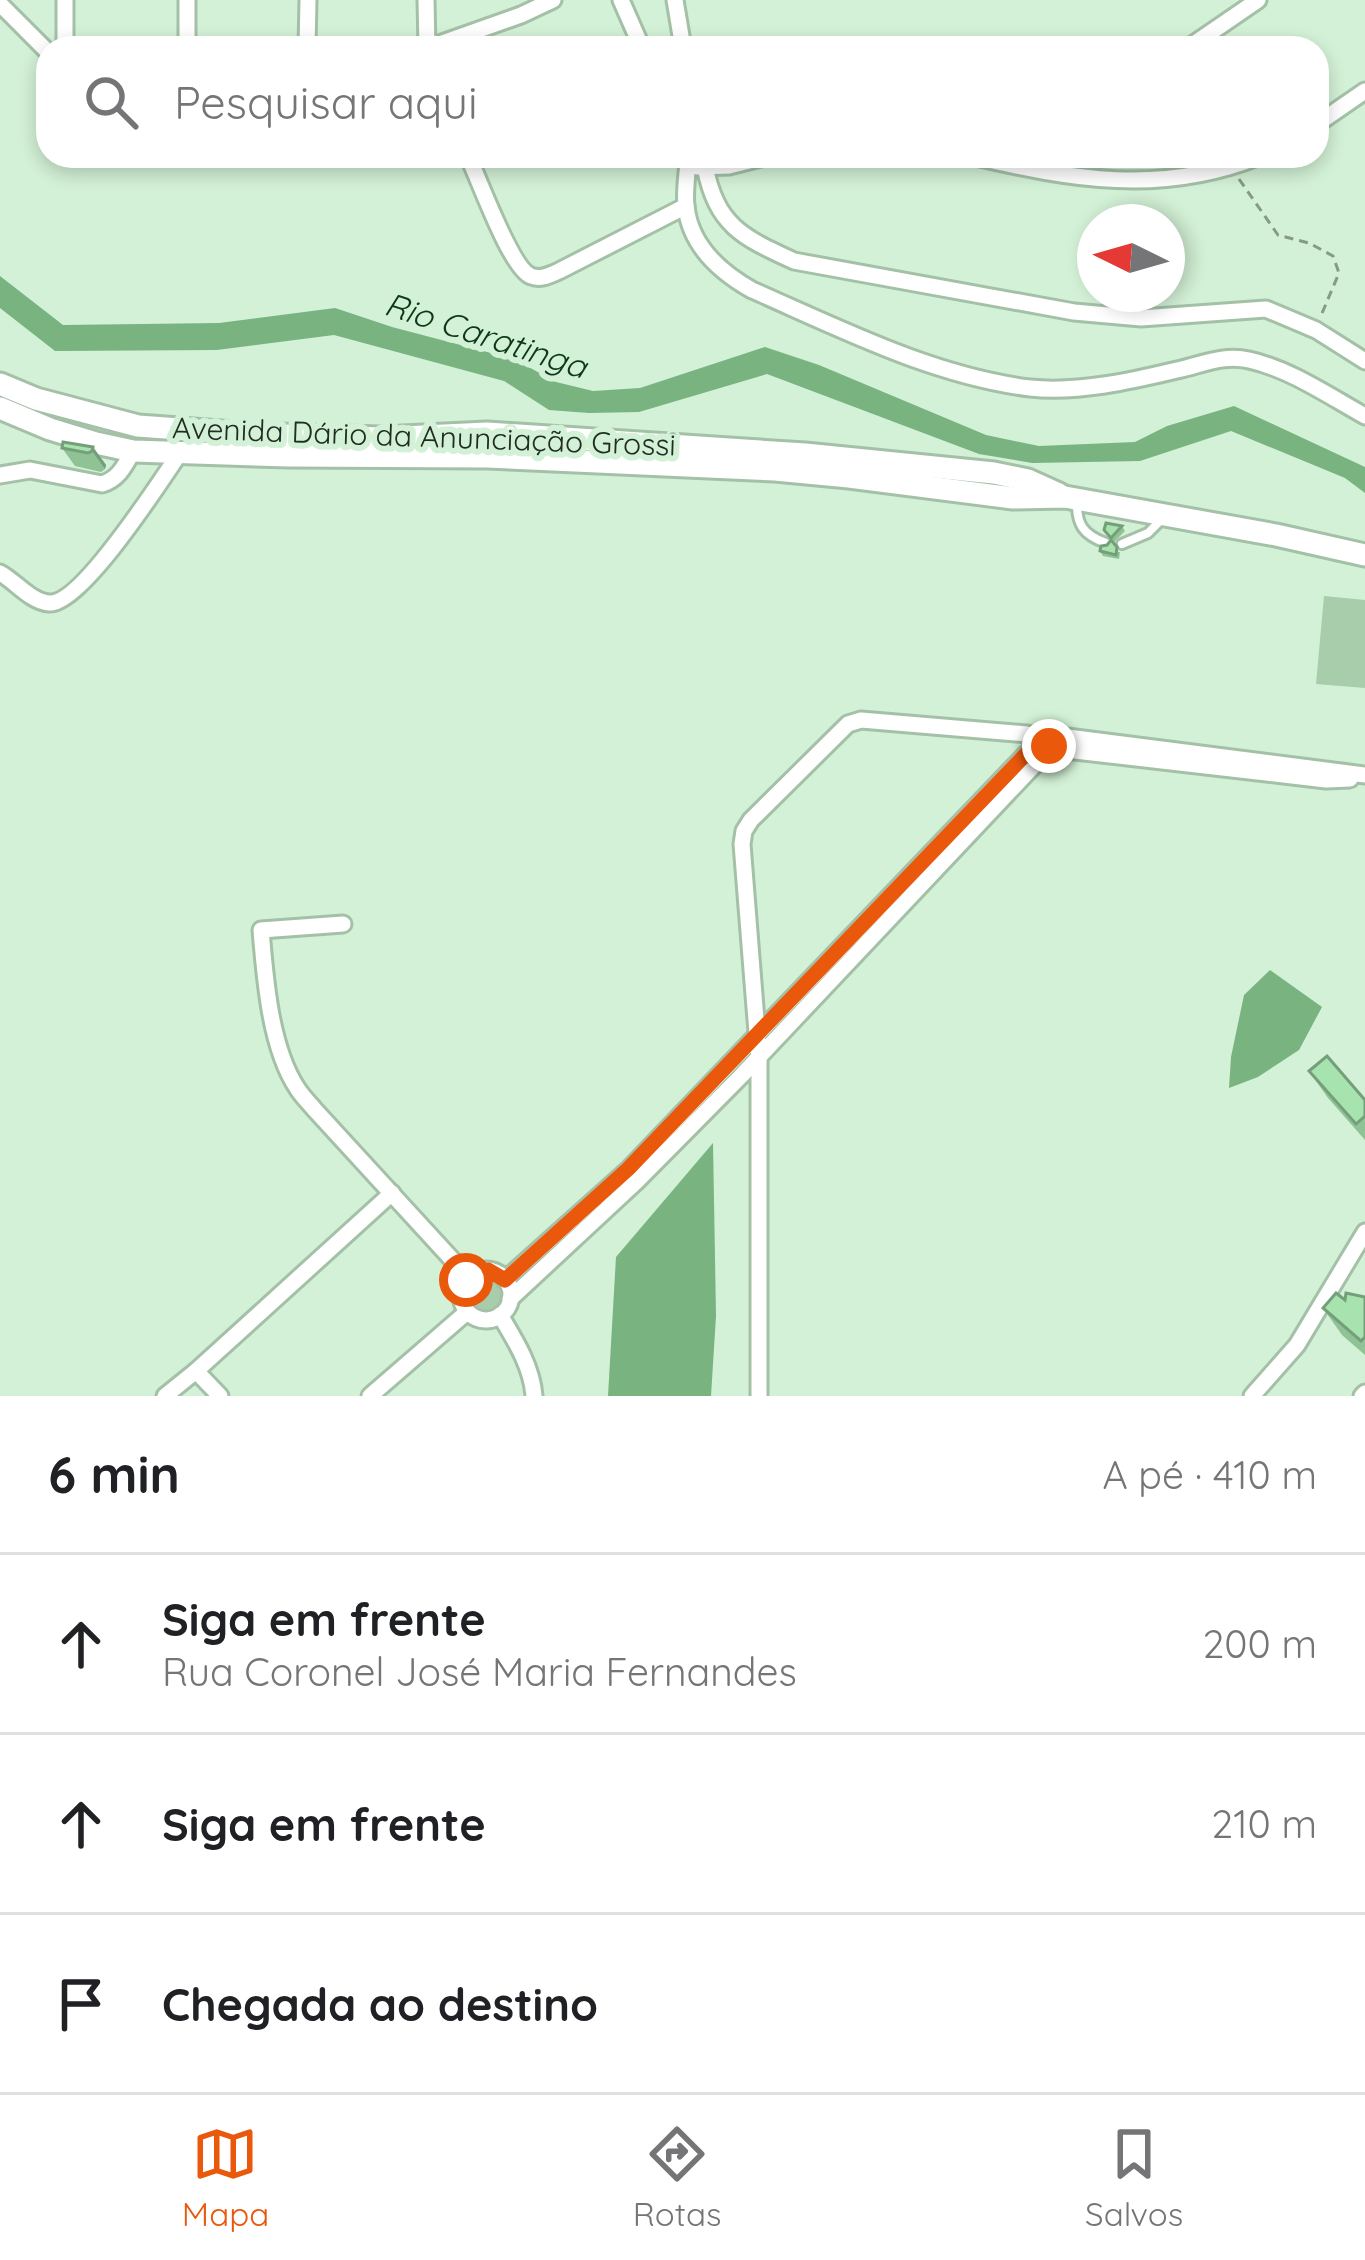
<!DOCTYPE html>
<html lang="pt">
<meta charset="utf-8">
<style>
body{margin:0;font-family:Quicksand,sans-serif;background:#f2f2f2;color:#202124}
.compass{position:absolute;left:1077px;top:204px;width:108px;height:108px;border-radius:50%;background:#fff;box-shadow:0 6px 18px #0003;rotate:275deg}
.stop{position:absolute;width:36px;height:36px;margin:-27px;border:9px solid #ea580c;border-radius:50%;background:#fff}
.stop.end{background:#ea580c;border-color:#fff;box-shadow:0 3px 12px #0008}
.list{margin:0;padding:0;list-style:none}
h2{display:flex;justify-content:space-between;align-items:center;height:156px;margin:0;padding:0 48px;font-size:51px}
h2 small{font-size:39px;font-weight:400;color:#757577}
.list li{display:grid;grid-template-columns:78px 1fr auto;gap:36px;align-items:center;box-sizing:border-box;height:180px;padding:0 48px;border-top:3px solid #e0e0e0}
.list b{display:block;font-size:45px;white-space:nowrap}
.list p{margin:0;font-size:39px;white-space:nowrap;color:#757577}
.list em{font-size:39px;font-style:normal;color:#757577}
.icon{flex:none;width:66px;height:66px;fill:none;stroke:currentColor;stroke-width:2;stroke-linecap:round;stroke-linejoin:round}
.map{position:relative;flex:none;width:1365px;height:1396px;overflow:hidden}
.search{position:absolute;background:#fff;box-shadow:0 6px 18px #0003;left:36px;right:36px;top:36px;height:132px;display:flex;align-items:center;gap:30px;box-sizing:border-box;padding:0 42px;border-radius:36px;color:#757577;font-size:45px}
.sheet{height:696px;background:#fff}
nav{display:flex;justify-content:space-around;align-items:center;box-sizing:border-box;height:168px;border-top:3px solid #e0e0e0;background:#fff;font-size:33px;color:#757577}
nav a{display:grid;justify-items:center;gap:6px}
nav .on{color:#ea580c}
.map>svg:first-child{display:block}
.green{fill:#a7cdab}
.forest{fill:#78b380}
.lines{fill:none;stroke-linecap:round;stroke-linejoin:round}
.service-casing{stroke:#a4c1a7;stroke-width:14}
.minor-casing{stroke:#a4c1a7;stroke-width:21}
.secondary-casing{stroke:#a4c1a7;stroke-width:27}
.path{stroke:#859a87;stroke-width:3;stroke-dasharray:9 6;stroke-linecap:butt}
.service{stroke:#fff;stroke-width:8}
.minor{stroke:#fff;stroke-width:15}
.secondary{stroke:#fff;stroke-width:21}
.wall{fill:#8fc396}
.shaded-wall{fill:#749f7a}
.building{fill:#a6e3ae;stroke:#749f7a;stroke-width:3}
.route{stroke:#ea580c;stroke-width:15}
.labels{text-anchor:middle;stroke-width:12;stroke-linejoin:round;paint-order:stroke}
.street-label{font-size:30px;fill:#212c22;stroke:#d3f1d6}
.water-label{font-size:33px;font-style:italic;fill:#0d3918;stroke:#d3f1d6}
</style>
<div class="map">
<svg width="1365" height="1396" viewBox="0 0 1365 1396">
<rect width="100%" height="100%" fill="#d3f1d6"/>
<g class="green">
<path d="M1324,596L1365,600V688L1316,684Z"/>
<circle cx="487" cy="1297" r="18"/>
</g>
<g class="forest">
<path d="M0,276L63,325L219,323L335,308L392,327L514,359L556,382L593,391L640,388L765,347L819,365L986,435L1039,446L1135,442L1167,426L1234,406L1365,467V493L1345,478L1231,431L1140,461L1032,463L979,454L767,374L639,412L589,413L549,410L504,381L334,335L217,350L55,351L0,308Z"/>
<path d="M1270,970L1322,1007L1299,1050L1258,1077L1229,1088L1231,1057L1244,995Z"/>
<path d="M713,1143L716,1316L711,1396H608L616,1257Z"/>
</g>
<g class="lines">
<defs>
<g id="service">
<path d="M1077,500C1076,524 1083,535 1106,543"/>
<path d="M1122,544L1148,533L1160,521"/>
</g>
<g id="minor">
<path d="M65,0V48"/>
<path d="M187,0V48"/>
<path d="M426,0L427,48"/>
<path d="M621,0L642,48"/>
<path d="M675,0L683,48"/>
<path d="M0,4L48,52"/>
<path d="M307,48L308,0"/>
<path d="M428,48L521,15L553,0"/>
<path d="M1188,48L1258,0"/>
<path d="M1317,124L1365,91"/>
<path d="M468,156C479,179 511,269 531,276C540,280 550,275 559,271L686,206"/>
<path d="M688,156C688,172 684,190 686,206C690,245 720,272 752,290C841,329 933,376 1030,388C1078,393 1131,381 1177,370C1201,365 1223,354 1249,360C1290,369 1329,396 1365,416"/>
<path d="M971,156C1071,179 1161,196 1260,156"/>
<path d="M697,167L729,166L769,156"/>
<path d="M705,167C717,226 742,237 794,261L1074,312L1141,318L1266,309L1316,330L1365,361"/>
<path d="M0,475L30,470L102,484C119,479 125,465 133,451"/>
<path d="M0,573C15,581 31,602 49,603C81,605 160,482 179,454"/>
<path d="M1044,734L1365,775"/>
<path d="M1049,748L1326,780L1350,779"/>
<path d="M343,924L261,930C265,978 270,1047 297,1088C302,1096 309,1103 315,1110L469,1278"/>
<circle cx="486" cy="1295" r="25"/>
<path d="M505,1280L629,1169L1026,754"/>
<path d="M510,1299L637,1181L742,1075L1042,757"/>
<path d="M500,1315C515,1340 532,1367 534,1396"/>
<path d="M196,1371L220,1396"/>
<path d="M165,1396L196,1371L392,1193"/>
<path d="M370,1396L467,1312"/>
<path d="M759,1396V1058L742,844L744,831L751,820L848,724L861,720L1027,734"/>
<path d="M1252,1396L1297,1345L1365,1232"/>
<path d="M1362,1396L1365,1393"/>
</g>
<g id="secondary">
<path d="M0,384L36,399L138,426L248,434L381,438L487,433L805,454L994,473L1028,480L1059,494"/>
<path d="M0,408L50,429L96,443L133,451L289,456L488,457L775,470L849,477L1013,498L1065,497L1276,535L1365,555"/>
</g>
</defs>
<use href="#service" class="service-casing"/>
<use href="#minor" class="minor-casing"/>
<use href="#secondary" class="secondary-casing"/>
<path class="path" d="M1239,179L1278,235L1309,243L1333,256L1339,273L1320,318"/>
<use href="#service" class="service"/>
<use href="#minor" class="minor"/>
<use href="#secondary" class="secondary"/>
</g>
<g class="wall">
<path d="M93,447L106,465L105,469L101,472L75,466L62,448Z"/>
<path d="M1122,526L1125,531L1114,542L1104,530Z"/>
<path d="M1100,551L1120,552L1119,559L1103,556Z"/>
<path d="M1309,1071L1365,1100V1140L1328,1098Z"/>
<path d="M1365,1297V1355L1342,1335L1323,1308Z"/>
</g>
<path class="shaded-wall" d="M93,447L106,465L105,469L92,451Z"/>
<g class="building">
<path d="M63,442L93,447L92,451L88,453L62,448Z"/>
<path d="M1106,523L1122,526L1111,538L1104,530Z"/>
<path d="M1111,540L1117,547L1116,555L1100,551L1101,546L1107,545Z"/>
<path d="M1327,1056L1365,1100V1116L1356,1124L1309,1071Z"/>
<path d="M1336,1293L1345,1300L1346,1293L1365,1297V1337L1361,1341L1323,1308Z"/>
</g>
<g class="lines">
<path class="route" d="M466,1280L472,1274L488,1270L505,1280L628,1169L1026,754L1034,758L1042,757L1049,746"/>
</g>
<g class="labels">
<g class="street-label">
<text transform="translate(424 437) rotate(2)" y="10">Avenida Dário da Anunciação Grossi</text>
</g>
<g class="water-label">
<text transform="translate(486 335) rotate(18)" y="12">Rio Caratinga</text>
</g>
</g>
</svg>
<svg class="compass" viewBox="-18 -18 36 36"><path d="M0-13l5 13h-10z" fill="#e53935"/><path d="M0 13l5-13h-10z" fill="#757577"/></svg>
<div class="stop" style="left:466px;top:1280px"></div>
<div class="stop end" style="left:1049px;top:746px"></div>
<div class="search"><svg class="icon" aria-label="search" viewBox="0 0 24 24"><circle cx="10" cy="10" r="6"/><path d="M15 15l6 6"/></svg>Pesquisar aqui</div>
</div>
<section class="sheet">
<h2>6 min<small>A pé · 410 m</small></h2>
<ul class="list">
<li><svg class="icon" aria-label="ahead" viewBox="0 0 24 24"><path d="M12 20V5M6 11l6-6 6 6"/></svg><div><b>Siga em frente</b><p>Rua Coronel José Maria Fernandes</p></div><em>200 m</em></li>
<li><svg class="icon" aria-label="ahead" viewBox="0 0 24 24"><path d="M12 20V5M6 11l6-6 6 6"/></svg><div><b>Siga em frente</b></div><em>210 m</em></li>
<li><svg class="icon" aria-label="arrive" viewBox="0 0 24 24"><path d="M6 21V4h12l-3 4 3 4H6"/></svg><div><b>Chegada ao destino</b></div></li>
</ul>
</section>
<nav>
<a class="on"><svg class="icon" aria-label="map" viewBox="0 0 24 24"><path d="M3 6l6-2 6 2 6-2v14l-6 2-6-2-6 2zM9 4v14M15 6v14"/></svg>Mapa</a>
<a><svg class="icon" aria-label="directions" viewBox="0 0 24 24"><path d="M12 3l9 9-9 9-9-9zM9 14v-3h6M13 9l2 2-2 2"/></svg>Rotas</a>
<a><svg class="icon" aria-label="saved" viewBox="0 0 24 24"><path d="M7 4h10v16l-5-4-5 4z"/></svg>Salvos</a>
</nav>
